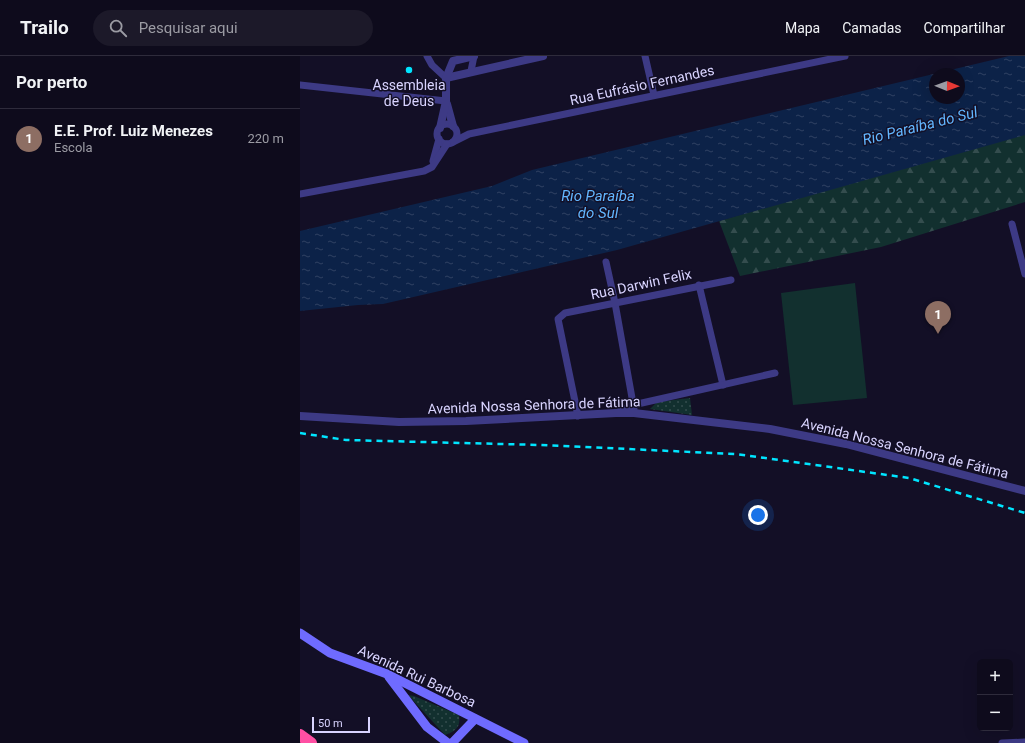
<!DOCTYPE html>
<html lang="pt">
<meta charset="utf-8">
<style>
body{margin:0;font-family:Roboto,sans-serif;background:#1c1929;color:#f1f3f6}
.controls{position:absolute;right:12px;bottom:12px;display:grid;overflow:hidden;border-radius:6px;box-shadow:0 4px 16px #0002}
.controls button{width:36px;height:36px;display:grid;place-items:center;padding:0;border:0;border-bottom:1px solid #2e2b3b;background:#0e0b1c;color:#f1f3f6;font:20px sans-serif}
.compass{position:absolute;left:629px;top:12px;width:36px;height:36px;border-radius:50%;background:#0e0b1c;box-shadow:0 4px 16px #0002;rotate:91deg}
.scale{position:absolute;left:12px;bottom:10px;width:58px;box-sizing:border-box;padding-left:4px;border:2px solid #d9d4ff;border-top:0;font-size:11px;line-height:14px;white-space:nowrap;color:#d9d4ff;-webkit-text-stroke:3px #130f26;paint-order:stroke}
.you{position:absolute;left:458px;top:459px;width:14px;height:14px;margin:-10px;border:3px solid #fff;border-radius:50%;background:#1a73e8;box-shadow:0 0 0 6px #1a73e833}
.badge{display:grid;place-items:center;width:26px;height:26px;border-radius:50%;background:#d93025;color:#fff;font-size:13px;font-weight:700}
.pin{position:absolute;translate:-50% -33px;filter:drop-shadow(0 1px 2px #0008)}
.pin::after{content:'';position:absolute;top:21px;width:14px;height:12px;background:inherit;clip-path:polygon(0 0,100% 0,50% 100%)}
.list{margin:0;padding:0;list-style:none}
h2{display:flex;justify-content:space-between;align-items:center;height:52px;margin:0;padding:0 16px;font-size:17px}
h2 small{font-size:13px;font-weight:400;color:#9b9ba3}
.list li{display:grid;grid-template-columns:26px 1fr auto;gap:12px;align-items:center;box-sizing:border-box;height:60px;padding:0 16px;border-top:1px solid #2e2b3b}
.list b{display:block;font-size:15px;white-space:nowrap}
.list p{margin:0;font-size:13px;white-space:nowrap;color:#9b9ba3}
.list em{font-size:13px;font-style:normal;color:#9b9ba3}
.icon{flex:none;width:22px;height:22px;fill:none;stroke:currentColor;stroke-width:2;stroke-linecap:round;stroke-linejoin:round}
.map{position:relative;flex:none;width:725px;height:687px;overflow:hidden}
header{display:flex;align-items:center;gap:24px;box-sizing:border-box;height:56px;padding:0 20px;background:#0e0b1c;border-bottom:1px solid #2e2b3b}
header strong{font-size:19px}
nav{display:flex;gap:22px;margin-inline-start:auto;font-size:14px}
.search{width:280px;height:36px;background:#1c1929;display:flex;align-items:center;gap:10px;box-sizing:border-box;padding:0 14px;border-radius:22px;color:#9b9ba3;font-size:15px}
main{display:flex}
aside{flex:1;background:#0e0b1c}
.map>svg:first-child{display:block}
.forest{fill:url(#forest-firs)}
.park{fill:url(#park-dots)}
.garden{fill:#12302f}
.water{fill:url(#water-ripples);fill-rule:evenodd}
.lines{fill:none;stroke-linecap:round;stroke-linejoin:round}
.minor{stroke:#3d3a85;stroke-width:7}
.tertiary{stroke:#3d3a85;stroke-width:8}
.secondary{stroke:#6f6bff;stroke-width:9}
.motorway{stroke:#ff4fa3;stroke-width:12}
.rail{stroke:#00e5ff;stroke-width:2.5;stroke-dasharray:6 5;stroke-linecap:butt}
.poi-dot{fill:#00e5ff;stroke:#130f26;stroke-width:1.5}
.labels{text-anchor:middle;stroke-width:3;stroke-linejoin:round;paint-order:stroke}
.poi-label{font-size:14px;fill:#d9d4ff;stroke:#130f26}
.street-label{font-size:14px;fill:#d9d4ff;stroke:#130f26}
.water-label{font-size:15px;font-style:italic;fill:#62b6ff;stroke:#130f26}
</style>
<header>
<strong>Trailo</strong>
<div class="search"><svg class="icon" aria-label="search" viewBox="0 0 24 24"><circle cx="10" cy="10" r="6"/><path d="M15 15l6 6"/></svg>Pesquisar aqui</div>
<nav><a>Mapa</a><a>Camadas</a><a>Compartilhar</a></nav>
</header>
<main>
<aside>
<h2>Por perto<small></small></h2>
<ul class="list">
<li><span class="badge" style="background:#8d6e63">1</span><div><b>E.E. Prof. Luiz Menezes</b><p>Escola</p></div><em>220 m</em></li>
</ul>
</aside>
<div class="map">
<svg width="725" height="687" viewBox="0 0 725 687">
<defs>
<pattern id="forest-firs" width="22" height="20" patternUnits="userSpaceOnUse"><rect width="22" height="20" fill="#12302f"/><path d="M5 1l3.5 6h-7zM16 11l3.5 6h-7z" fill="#344d4e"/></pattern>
<pattern id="park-dots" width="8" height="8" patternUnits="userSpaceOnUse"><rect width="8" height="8" fill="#12302f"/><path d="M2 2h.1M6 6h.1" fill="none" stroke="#344d4e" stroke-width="1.8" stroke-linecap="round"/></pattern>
<pattern id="water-ripples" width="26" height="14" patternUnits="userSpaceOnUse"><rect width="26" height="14" fill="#0c2248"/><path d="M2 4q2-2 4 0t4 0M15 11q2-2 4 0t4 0" fill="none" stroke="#2f4163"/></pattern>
</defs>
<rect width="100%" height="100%" fill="#130f26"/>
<path class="forest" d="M725,77V146L581,191L440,220L419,165Z"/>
<g class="park">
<path d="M390,342L392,359L350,353L357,346Z"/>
<path d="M108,639L114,640L159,659C161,671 156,675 145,679Z"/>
</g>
<path class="garden" d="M555,227L567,342L493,349L481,237Z"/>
<path class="water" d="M709,0H725V79L317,194L83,248L58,249L0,255V175L192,130L232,114ZM635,18H659V42H635Z"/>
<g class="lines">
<g class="minor">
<path d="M127,0L132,9L146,22"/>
<path d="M345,0L354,39"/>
<path d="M171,15L174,0"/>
<path d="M0,29L146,45"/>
<circle cx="147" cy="78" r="10"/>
<path d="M153,86L169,78L545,0"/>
<path d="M133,105L139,83"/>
<path d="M0,138L124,115L132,111L147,88"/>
<path d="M712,168L725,218"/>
<path d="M306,206L315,247L334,353"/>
<path d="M399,229L423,329"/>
<path d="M316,357L333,349L475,317"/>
<path d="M278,360L258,263L265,257L431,224"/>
<path d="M702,687L725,686"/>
</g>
<g class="tertiary">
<path d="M146,22L243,0"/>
<path d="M147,48L153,70"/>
<path d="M140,72L146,45V22L153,5L174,0"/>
<path d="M0,360L99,366L166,365L316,357H334L470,373L546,388L725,435"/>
</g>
<g class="secondary">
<path d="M0,577L30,597L87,618L224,687"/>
<path d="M89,621L127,671L148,687"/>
<path d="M152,687L175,663"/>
</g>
<path class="motorway" d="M0,679L11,687"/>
<path class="rail" d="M0,377L46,384L240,389L436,398L609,422L725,457"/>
</g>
<circle class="poi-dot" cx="109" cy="14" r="4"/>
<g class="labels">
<g class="poi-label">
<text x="109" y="34">Assembleia<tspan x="109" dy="16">de Deus</tspan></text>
</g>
<g class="street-label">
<text transform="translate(342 29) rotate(-12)" y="5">Rua Eufrásio Fernandes</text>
<text transform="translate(341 228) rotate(-12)" y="5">Rua Darwin Felix</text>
<text transform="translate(234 349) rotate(-2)" y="5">Avenida Nossa Senhora de Fátima</text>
<text transform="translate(605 392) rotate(14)" y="5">Avenida Nossa Senhora de Fátima</text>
<text transform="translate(117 620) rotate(25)" y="5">Avenida Rui Barbosa</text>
</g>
<g class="water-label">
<text transform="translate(620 70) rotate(-14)" y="5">Rio Paraíba do Sul</text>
<text x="298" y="145">Rio Paraíba<tspan x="298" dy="17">do Sul</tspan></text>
</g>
</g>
</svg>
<div class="controls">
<button>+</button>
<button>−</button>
</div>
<svg class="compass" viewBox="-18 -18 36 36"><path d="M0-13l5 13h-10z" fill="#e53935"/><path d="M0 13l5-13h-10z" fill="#9b9ba3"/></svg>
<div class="scale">50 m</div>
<div class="you"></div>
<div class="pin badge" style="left:638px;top:278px;background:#8d6e63">1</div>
</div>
</main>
